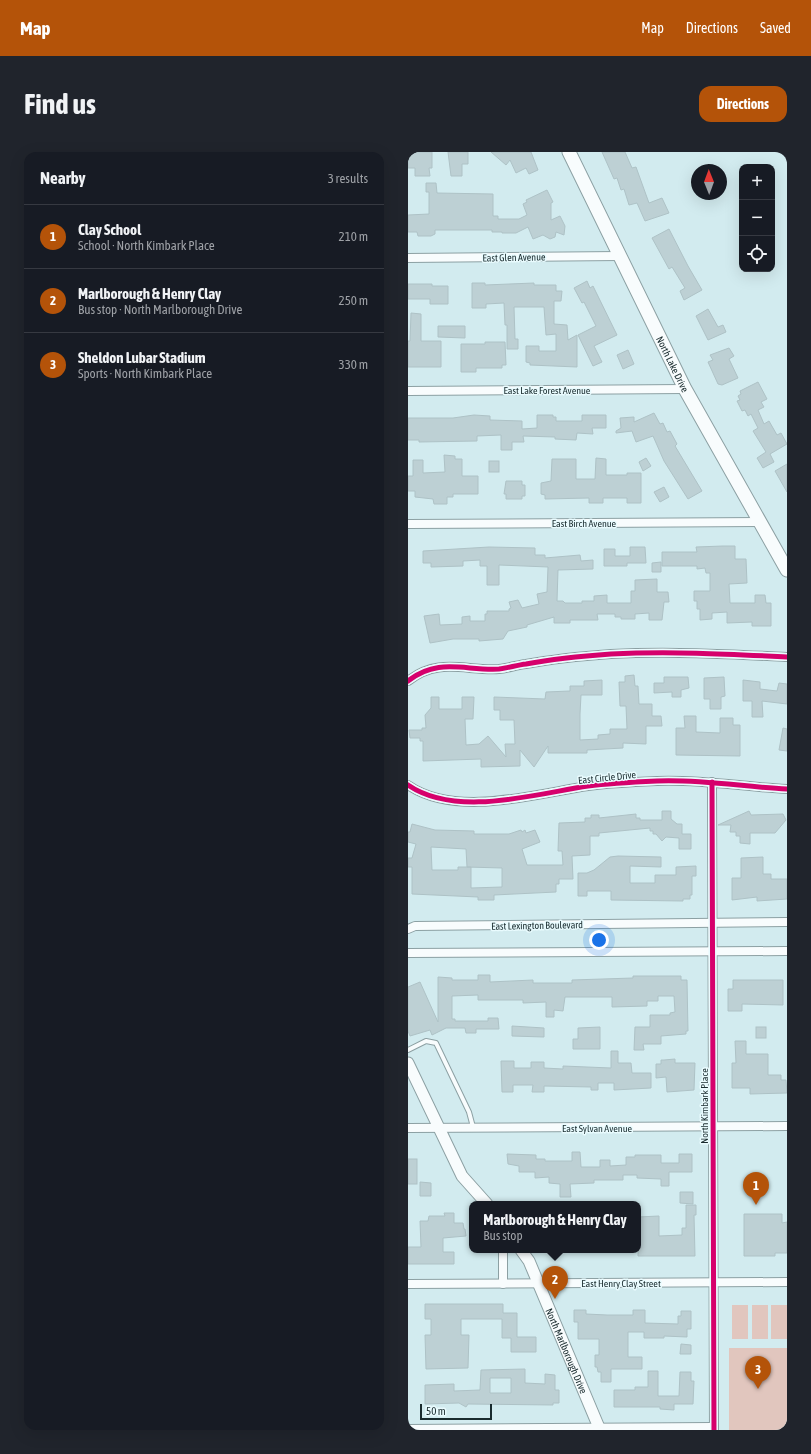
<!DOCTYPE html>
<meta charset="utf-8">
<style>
body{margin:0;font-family:"Asap Condensed",sans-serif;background:#20242c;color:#f1f3f6}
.controls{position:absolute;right:12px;top:12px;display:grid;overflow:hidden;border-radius:8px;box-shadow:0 4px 16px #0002}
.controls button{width:36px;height:36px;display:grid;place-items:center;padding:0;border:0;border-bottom:1px solid #363941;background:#171b24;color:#f1f3f6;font:20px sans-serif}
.compass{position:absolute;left:283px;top:12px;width:36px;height:36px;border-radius:50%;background:#171b24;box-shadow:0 4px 16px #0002;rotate:359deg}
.scale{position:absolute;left:12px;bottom:10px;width:72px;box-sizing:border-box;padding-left:4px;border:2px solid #192b2e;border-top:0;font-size:11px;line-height:14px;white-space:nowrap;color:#192b2e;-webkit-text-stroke:3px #e9fbfe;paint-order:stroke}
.you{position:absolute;left:191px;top:788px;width:14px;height:14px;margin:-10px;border:3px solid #fff;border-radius:50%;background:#1a73e8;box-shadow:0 0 0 6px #1a73e833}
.badge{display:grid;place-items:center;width:26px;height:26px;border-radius:50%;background:#b45309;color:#fff;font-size:13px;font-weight:700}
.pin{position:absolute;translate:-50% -33px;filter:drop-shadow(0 1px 2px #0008)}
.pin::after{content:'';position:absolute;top:21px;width:14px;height:12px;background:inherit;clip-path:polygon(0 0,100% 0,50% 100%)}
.popup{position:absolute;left:61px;top:1049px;width:172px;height:52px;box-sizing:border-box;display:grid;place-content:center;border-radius:8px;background:#171b24;filter:drop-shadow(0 1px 3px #0005);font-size:13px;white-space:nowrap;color:#9ea1a6}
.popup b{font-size:15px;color:#f1f3f6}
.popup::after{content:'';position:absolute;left:50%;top:100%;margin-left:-8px;border:8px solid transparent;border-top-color:#171b24}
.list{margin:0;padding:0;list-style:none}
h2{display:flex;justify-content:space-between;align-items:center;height:52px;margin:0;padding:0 16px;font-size:17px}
h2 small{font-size:13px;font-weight:400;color:#9ea1a6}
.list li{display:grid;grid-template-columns:26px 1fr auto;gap:12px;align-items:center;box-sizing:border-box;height:64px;padding:0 16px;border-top:1px solid #363941}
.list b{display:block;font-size:15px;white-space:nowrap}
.list p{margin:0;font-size:13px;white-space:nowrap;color:#9ea1a6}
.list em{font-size:13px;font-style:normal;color:#9ea1a6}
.icon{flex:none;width:22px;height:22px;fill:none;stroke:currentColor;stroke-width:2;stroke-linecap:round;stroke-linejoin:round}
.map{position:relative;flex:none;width:379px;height:1278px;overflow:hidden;border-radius:12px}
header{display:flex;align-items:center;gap:24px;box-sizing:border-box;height:56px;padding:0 20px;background:#b45309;color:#fff}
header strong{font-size:19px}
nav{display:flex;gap:22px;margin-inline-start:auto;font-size:14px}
.intro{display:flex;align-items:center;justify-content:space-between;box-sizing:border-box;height:96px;padding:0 24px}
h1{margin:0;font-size:28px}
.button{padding:10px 18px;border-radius:12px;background:#b45309;color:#fff;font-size:14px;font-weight:700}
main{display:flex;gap:24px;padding:0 24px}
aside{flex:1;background:#171b24;border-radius:12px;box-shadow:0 4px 16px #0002}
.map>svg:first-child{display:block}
.green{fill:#e1c6be}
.building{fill:#bdd0d4;stroke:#aec2c6;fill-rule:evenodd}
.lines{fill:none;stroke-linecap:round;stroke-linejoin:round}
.lane-casing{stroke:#8ca0a3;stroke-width:6}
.street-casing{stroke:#8ca0a3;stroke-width:10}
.secondary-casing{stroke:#8ca0a3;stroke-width:13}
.primary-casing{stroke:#8ca0a3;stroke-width:15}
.lane{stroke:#f8fcfd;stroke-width:4}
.street{stroke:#f8fcfd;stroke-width:8}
.secondary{stroke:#f8fcfd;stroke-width:11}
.primary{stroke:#f8fcfd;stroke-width:13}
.cycleway-casing{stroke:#e9fbfe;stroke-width:8}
.cycleway{stroke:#d6006c;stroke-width:5}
.labels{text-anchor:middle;stroke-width:3;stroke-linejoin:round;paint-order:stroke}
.street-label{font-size:10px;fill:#192b2e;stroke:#e9fbfe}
</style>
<header>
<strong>Map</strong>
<nav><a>Map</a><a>Directions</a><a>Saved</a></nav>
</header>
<div class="intro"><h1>Find us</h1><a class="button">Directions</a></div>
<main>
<aside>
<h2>Nearby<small>3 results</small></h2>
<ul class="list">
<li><span class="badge">1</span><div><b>Clay School</b><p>School · North Kimbark Place</p></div><em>210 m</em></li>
<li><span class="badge">2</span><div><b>Marlborough &amp; Henry Clay</b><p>Bus stop · North Marlborough Drive</p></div><em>250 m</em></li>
<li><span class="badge">3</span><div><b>Sheldon Lubar Stadium</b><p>Sports · North Kimbark Place</p></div><em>330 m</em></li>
</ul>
</aside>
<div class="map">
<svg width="379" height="1278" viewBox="0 0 379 1278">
<rect width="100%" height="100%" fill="#d2ebef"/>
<g class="green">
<rect x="324" y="1153" width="16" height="34"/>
<rect x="344" y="1153" width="16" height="34"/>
<rect x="363" y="1153" width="16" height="34"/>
<rect x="321" y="1196" width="58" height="82"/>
</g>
<g class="building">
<path d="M0,0H24V16H21L22,24H7V16H0Z"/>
<path d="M40,0H60V12H54V24H43Z"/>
<path d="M83,0H123L130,18L121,22L118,16L108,21L102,8L98,13Z"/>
<path d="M194,0H217L224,16L228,15L241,51L254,46L261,61L237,69L229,51L221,53L216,37L213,38L209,26L206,27Z"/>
<path d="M18,31H28L29,41L85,42V64H90V67H111L119,63L115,52L119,50L118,48L139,38L145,50L143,51V68L152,64L157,74L156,83L148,80L147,85L142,87L135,83L125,87L120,75L108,81H94V80H84V78H27V82L23,84H10L9,80H0V63L21,62V40H18Z"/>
<path d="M261,77L280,114L294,138L276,148L272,139L277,136L264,115L261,117L244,86Z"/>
<path d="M179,129L182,136L185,134L209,183L186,194L194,210L185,214L170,183L188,174L176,150L174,151L166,136Z"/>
<path d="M64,131H77V133L126,131V133H148V139H154L153,149H146V172L159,173L160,188L169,183V215L122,213V211L118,210V194H131V199H148V182L138,183L136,155H106L107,187H110V197H99V173H97L96,151L78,152V156H64Z"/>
<path d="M0,132H24V134H40V152H22V147H0Z"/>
<path d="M300,157L310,175L315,173L318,180L300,188L288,164Z"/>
<path d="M3,161L13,162V189H33V215H0V189H2Z"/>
<path d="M30,174H57V186L30,185Z"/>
<path d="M77,190H97L98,213H94V216H68V220H53V192H77Z"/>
<path d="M321,196L326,204L321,207L330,226L314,233L310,232L300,210L305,208L302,203Z"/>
<path d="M220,198L226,212L215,217L209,203Z"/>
<path d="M350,230L359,247L353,250L356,255L350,258L356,272L361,269L369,283L373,281L379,292L362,302L366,310L355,316L349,306L358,300L345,279L350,276L343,262L340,264L337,258L334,259L329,249L332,248L330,244L333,242L332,239Z"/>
<path d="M246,261L252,272L255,271L259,280L262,279L269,292L267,294L294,339L280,347L256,309L245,284L228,290L224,279L208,281V279L213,276L212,266L226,265V270Z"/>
<path d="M66,263L82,264V268L114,269V277L129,276V263H145V265H148V269H174V263H198V276H184L185,282L169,281L168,288L147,287V285L115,284L116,290H104V298H93V283L69,284V289L11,290V288H0V266H45Z"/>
<path d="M36,303L47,304V307H54V324H70V342H45V345H39V352H26L25,347L7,345V339H0V324H5V308H15V321L37,320Z"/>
<path d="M188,306L198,307V323H219V321H233V351H219V346H195V351H181V346L137,347V343L133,342V331L143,329L144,307H168V327H187Z"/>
<path d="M238,306L243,314L235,319L231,310Z"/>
<rect x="81" y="309" width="10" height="11"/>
<path d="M379,312V340L367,319Z"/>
<path d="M98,329H114V333H117V344H114V347H98V342H96Z"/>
<path d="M256,335L261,345L252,350L246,340Z"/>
<path d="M315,394H327V407H338L339,431L321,432L322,451H347V443H357L358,451H363V474H344V470L319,471V460L304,461V467L292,468V457H289V449H286V439H302V421H298L297,416L289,417V414H254V400H289L288,395Z"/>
<path d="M81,395L127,396V403H137V406L172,403L173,409L185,408V417L150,418L149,449H155L157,451H174V449H186V444L199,443V451H223V439H227V428L249,427V440H260L261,450H256L254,468H241V461L227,462V467H213V465H207V462H189L190,468H162V471H146V465L119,473V475L100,479L95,487L71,489V487H45L22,491L16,464L31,462L32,473L54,472V465L62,464V469H77V462H79V459H101V457L103,456L101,450L110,448L114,456L131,452L129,442L139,440L140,415L91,413V433H79V414H72V408L55,409V414L23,415V411H15V399Z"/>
<path d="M222,395H237L238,411H219V414H196V397H207V404H222Z"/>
<path d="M253,410V420H244V411Z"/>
<path d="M226,523L227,534H230L231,552H244V564H253L254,574H238V592L215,591V596L179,598V601H140V594L126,615L112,598V614L73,615V607L15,609V589H12V586H2L1,578H14V576H18L17,563L23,556V545H31V557H54V545H66L65,567H57L58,593L71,592L80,584L98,605L97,592H107L106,568H92V558H86V545L137,547L138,540L162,539V534H176V529L194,528V543H173L172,562V588L190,587V583L202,582V577H219L218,554H212L211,530H217V524Z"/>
<path d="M256,525H280L281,536L273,538V545H264V540L246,541V531H256Z"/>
<path d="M316,525L317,544L313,545V557H302V547H296V526Z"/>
<path d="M335,528L352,530V537L369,539L371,531L379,532V552L354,549L355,565H344V549H335Z"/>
<path d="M276,564H288V580L312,581V566H325V573H332V604L268,603V576H277Z"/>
<path d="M375,576L379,577V599L371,598Z"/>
<path d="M254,659H263V667L269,672H274V682H283V697H271V686L258,685L254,689L248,682H245V679H242V676L191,681V684H182V703L164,704L165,727H151V732H148V740L86,743V748H70V745L4,742V715H0V706H4L8,692L0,690V680H2L4,672L27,678L66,679V682H101L113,678L114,680L117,678L118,681L127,678L132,690L114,697L119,713H155L154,699H150L151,671L177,670V666H183V663H191V666L228,662V666H232V668H254ZM23,695L58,697L59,715L94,716V735L63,736V715H50V718H24Z"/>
<path d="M341,659L343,663L375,662L378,668L367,681H342V692L332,691V684H328V680H322L323,673H310Z"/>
<path d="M210,704L253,705V715L222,714V731H247V723H268V715L288,714V724H284V743H282V747H275V749L203,748V739H179V744H170V721H179L186,718L202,705Z"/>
<path d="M355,705V722H363V727H379V747L349,749V745L324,748V726H333V706Z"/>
<path d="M70,823H82V830L125,828V831H164V828L225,826V824H273V828H279L280,879H278V882L253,884V892H235L236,898H226L227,875H242V863H262V861L267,860L266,844H250V849H239V854L204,855V845H157L155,859L146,858V865H138V850L115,851V848H70V843L44,844V867H47V869H80V866H90L91,877H68V881H58L57,876H38L24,883L22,878L2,884L0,879V835L12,830L30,870V825L44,826V828H70Z"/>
<path d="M325,828H375V853L334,852V859H320V837H325Z"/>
<path d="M104,874L136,876V885L104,884Z"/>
<path d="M192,875V897H165V887H170V876Z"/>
<rect x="348" y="875" width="10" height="11"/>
<path d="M327,889H338V902H360V923H373V928H378L379,941L342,942V936H324V911H328Z"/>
<path d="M203,899H210V911H223L224,921H243V936L206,938V931H190V938H183V935L136,934V940H124L125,933H105V940H94L93,909H106V916H123V910H136V916L155,917V914L203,916Z"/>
<path d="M267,907V911H287L286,938L259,940L258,925L248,926V912H253V908H256Z"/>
<path d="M164,1000H172L173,1015H192V1008H202V1014L218,1013V1005H227V1003H253V1011H271V1002H284V1020H261V1034H253V1027L229,1026V1023H215V1028H186V1031L162,1032L163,1045H152V1032L141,1031V1025L127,1026V1020H111V1014L100,1012L99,1002L128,1003V1007H137V1009H164Z"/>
<rect x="0" y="1007" width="9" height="25"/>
<path d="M12,1030L23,1031V1044H12Z"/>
<path d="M272,1040H285V1052L272,1051Z"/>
<path d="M278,1053H288V1063H286L287,1104H230V1065L251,1064V1084L274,1083V1076H278Z"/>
<path d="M36,1061H46V1071H55L56,1077H57L58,1084L35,1086V1100H46V1112H0V1095H13L12,1069H20L21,1064H37Z"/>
<path d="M336,1062H374V1071L379,1070V1101H367V1104H336Z"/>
<path d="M17,1152H95V1161H109V1185H128V1200H103V1186H94V1167H53V1183H61L60,1216L18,1217L17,1183H23V1167H17Z"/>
<path d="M166,1158H178V1162L199,1163H225V1158H237V1171L270,1172V1164H273V1159H283V1177H279V1185L256,1184V1186H236V1180H220V1205H234V1217H203V1230H193V1220H190L189,1215H187V1203H191V1187H170V1170H166Z"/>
<path d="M273,1192L283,1193V1202H272Z"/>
<path d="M117,1217V1231L137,1232V1222L147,1223V1238H151V1251H145V1253L60,1252L58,1255L51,1251L17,1252V1233L46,1232V1239L72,1238L73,1218ZM82,1226H103V1241H82Z"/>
<path d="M240,1219H250V1244H271L272,1220H283V1229H286L285,1252H266V1258L252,1257V1255H206V1238H227V1235H240Z"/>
</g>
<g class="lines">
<defs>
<path id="lane" d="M0,898L18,889L28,891L61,960L65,975"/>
<g id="street">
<path d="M0,106L212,104"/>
<path d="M0,239L277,237"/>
<path d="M0,372L352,370"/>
<path d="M0,529C30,505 57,519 91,517C100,516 109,513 118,512C145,507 175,504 203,502C262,499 319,502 379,505"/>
<path d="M304,630L306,1278"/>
<path d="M0,633C48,666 127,642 180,634C203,631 226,630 249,629C293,627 336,635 379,637"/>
<path d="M0,777L7,774L379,770"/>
<path d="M0,801L379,799"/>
<path d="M0,976L379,974"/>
<path d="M0,1132L379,1130"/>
<path d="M95,1132V1098"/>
<path d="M0,1277L306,1275"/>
</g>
<g id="secondary">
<path d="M0,911L54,1024L79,1052"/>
<path id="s1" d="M113,1098L121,1109L192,1278"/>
</g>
<g id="primary">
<path id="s2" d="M161,0L277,237L379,418"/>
</g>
</defs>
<use href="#lane" class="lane-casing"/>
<use href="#street" class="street-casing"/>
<use href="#secondary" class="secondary-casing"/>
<use href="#primary" class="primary-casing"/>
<use href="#lane" class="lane"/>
<use href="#street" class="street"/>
<use href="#secondary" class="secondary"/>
<use href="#primary" class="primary"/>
<defs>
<g id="cycleway">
<path d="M0,529C30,505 57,519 91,517C100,516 109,513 118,512C145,507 175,504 203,502C262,499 319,502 379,505"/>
<path d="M304,630L306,1278"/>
<path d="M0,633C48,666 127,642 180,634C203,631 226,630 249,629C293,627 336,635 379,637"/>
</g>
</defs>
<use href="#cycleway" class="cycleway-casing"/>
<use href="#cycleway" class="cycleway"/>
</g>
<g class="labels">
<g class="street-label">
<text transform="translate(106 105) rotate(-1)" y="4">East Glen Avenue</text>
<text dy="4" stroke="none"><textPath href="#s2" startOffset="236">North Lake Drive</textPath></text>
<text x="139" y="242">East Lake Forest Avenue</text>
<text x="176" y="375">East Birch Avenue</text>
<text transform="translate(199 625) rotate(-6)" y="4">East Circle Drive</text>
<text transform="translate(129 773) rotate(-1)" y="4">East Lexington Boulevard</text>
<text transform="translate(296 954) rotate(-90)" y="4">North Kimbark Place</text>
<text x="189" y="980">East Sylvan Avenue</text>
<text x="213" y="1135">East Henry Clay Street</text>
<text dy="4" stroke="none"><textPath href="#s1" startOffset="111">North Marlborough Drive</textPath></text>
</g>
</g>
</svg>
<div class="controls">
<button>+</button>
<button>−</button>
<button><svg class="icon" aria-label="locate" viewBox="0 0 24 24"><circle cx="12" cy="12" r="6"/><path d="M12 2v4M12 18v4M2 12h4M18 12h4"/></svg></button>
</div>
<svg class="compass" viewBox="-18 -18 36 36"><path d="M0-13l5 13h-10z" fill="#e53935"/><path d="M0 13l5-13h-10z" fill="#9ea1a6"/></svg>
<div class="scale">50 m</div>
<div class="you"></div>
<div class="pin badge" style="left:348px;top:1053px">1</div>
<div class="pin badge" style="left:147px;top:1147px">2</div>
<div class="popup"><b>Marlborough &amp; Henry Clay</b>Bus stop</div>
<div class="pin badge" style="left:350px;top:1237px">3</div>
</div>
</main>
